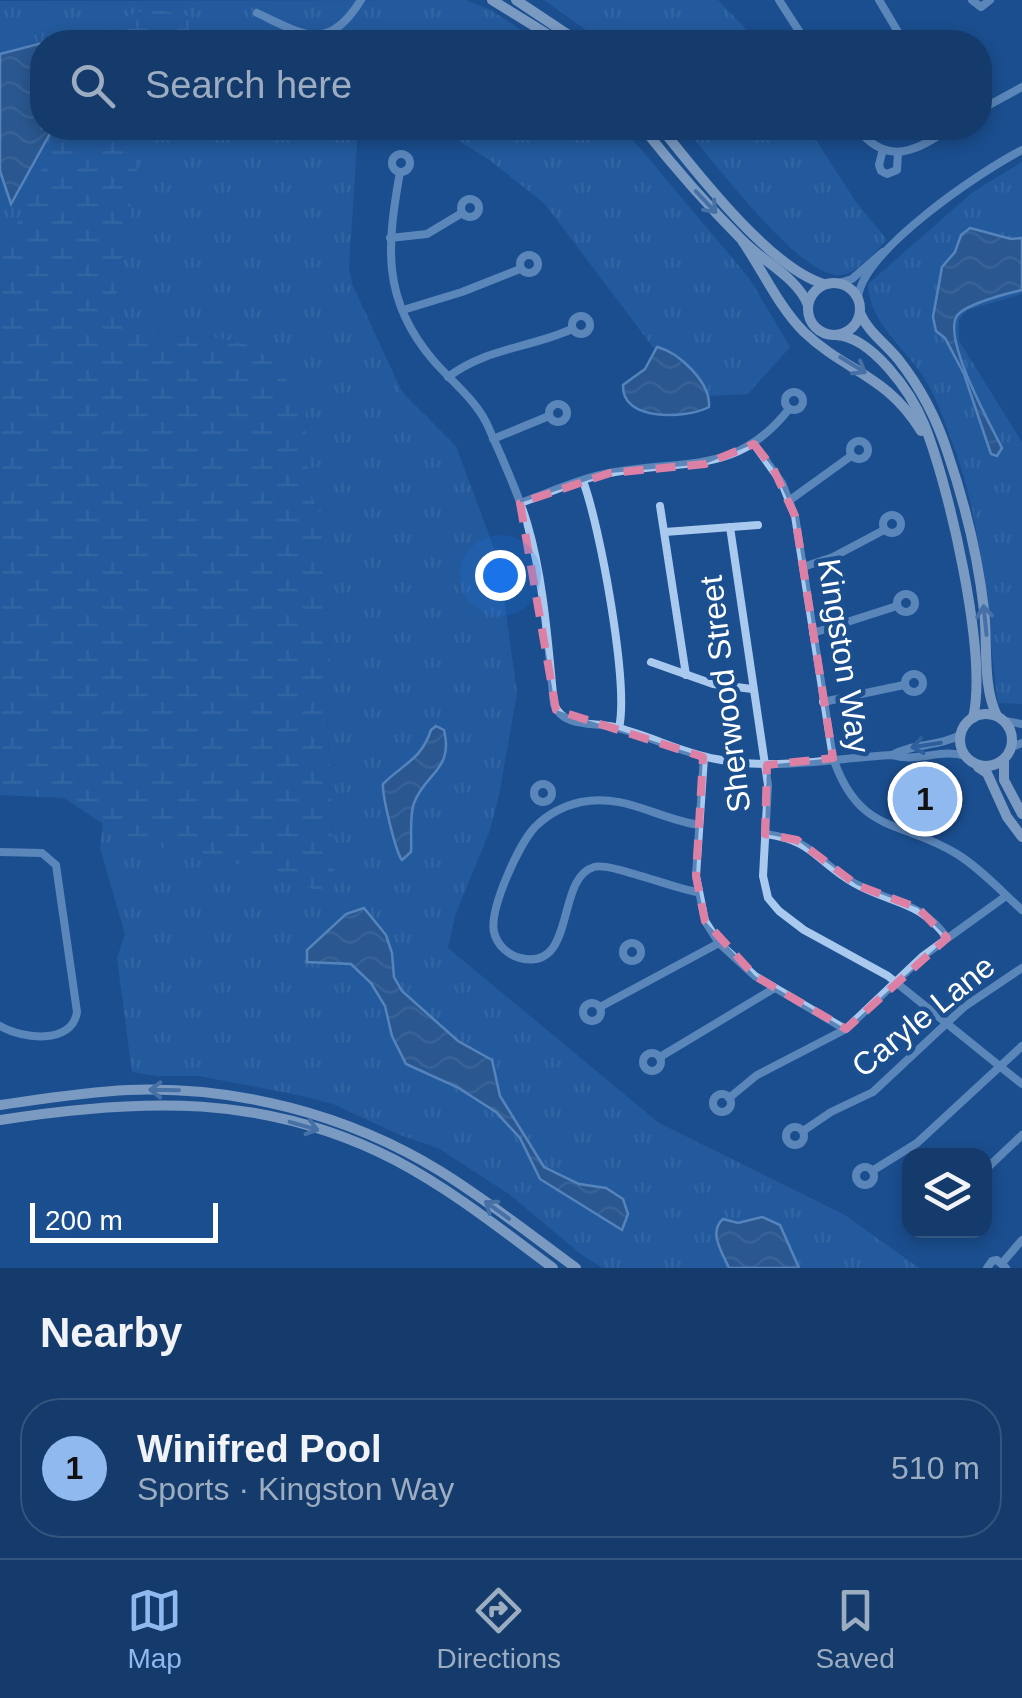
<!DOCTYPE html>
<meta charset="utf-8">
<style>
body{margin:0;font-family:Helvetica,sans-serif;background:#214673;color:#f1f3f6}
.controls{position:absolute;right:30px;bottom:30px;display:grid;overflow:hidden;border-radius:20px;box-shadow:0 5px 15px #0003}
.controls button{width:90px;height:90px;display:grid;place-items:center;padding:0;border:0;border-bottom:2px solid #33557e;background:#143b6b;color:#f1f3f6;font:50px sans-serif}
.scale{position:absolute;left:30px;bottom:25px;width:188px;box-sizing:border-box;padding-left:10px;border:5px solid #fff;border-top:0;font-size:28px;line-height:35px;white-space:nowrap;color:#fff;-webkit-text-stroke:8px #1b4f8f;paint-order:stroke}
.you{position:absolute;left:500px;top:575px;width:35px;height:35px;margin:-25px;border:8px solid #fff;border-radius:50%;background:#1a73e8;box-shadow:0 0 0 15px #1a73e833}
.badge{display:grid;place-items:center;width:65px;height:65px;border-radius:50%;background:#90b9f0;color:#111;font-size:32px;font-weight:700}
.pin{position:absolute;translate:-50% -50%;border:5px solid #fff;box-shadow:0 2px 10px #0006}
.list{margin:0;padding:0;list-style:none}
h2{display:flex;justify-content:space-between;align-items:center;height:130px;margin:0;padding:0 40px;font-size:42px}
h2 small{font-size:32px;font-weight:400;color:#9dadc1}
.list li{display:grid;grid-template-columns:65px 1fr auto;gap:30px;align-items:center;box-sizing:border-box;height:140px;margin:0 20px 20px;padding:0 20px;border:2px solid #33557e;border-radius:40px}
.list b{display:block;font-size:38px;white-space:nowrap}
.list p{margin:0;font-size:32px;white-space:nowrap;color:#9dadc1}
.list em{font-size:32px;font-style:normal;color:#9dadc1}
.icon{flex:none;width:55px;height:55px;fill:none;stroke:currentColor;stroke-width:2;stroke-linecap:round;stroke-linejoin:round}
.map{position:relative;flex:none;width:1022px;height:1268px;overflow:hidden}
.search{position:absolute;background:#143b6b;box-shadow:0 5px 15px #0003;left:30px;right:30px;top:30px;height:110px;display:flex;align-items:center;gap:25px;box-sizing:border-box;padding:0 35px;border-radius:40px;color:#9dadc1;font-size:38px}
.sheet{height:290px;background:#143b6b}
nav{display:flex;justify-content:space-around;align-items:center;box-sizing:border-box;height:140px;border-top:2px solid #33557e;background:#143b6b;font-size:28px;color:#9dadc1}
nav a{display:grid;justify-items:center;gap:5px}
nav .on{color:#90b9f0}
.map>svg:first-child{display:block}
.grass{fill:url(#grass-tufts)}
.wetland{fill:url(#wetland-marsh)}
.water{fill:url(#water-waves);stroke:#9cc4f0;stroke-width:2.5}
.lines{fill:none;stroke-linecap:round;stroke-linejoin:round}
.minor{stroke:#a9c9ee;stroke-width:8}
.major{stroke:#f0f6ff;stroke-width:10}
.oneway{stroke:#7b9ac1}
.oneway2{stroke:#4674ac}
.marked{fill:none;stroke:#dd80a5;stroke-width:8;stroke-dasharray:20 12;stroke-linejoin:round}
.labels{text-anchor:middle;stroke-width:9;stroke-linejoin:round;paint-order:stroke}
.street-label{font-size:32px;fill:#fff;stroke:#1b4f8f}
</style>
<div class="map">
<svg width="1022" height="1268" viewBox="0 0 1022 1268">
<defs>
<pattern id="grass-tufts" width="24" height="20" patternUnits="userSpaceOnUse" patternTransform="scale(2.5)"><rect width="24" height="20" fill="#2e69ad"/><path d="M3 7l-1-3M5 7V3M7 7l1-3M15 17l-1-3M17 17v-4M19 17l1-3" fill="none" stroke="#4d80b9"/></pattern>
<pattern id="wetland-marsh" width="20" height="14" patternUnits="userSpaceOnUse" patternTransform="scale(2.5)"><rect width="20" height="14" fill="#2e69ad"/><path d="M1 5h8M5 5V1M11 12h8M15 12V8" fill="none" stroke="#4d80b9"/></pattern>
<pattern id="water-waves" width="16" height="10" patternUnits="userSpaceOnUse" patternTransform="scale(2.5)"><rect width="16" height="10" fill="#3c6290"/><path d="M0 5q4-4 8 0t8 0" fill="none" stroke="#597aa1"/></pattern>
</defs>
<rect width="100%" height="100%" fill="#1b4f8f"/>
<g class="grass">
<path d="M465,0L491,10L539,42H190L191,39L112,22L91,42H42V128H60L0,261V1Z"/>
<path d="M544,0H718L743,26L754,42H603Z"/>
<path d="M147,128H358L349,267L352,284L402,392L456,446L499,562L517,693L499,795L490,830L455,916L448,948L659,1123L843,1214L919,1268H603L582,1255L509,1194L438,1148L400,1135L333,1104L298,1095L199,1076H157L132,1072L117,958L125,934L100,848L103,822L132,843L197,853L304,883L326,899L335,880L326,694L331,652L320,548L325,526L310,492L305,405L218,338L178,336L125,320L117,294L142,137Z"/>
<path d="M438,128H623L749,278L790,347L748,394L709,396C699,377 681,357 662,347L655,350L545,204L488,159Z"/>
<path d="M685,128H808L856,202L887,240C874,252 856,277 836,275C796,272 712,159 685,128Z"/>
<path d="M1022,162V294L967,310L959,320V341L1022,442V704L998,703C987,620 984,531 956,452C947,429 939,402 926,381C907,349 869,323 868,284L973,192Z"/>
</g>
<g class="wetland">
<path d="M149,8L188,16L190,42H91L112,22Z"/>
<path d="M60,128H147L142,137L117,294L125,319L178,336L218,338L253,346L276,365L305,405L310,492L325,526L320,548L331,652L326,694L335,880L327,900L304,883L197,853L132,843L64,798L0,795V261Z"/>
</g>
<g class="water">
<path d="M42,43V128H53L11,204L0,171V54Z"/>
<path d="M970,228L1011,239L1022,238V290C1008,293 963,305 957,316C942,338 990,424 1002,448L997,456L991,454L964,374L945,338L936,331L933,317L942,267L955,252L961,235Z"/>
<path d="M657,347C679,352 711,383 709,407C687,419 621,422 623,385L645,369Z"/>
<path d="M436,726L444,730C454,770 425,773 414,803C409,818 412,836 411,852L402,860C396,853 382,796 383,784C404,763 421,760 431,730Z"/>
<path d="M364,908L386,935L392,953L394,977L402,991L458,1041L492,1060L500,1096L544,1167L579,1184L606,1188L623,1199L628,1214L622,1230L540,1179L520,1138L496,1112L457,1087L406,1064L392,1036L385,1006L371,983L351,964L307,962V950L346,914Z"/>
<path d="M762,1217L780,1225L799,1268H729C722,1252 708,1232 723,1219L738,1223Z"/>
</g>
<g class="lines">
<g class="minor">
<path d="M779,0L806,42"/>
<path d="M879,0L904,42"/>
<path d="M972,0L981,7L990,0"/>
<path d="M257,13C304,35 328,53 361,0"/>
<path d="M980,110L1022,87"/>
<path d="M857,128C888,168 917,150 951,128"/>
<path d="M883,149L879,165L881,171L887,174L897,170L898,152"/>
<circle cx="401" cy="163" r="9"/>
<path d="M400,172C387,245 381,299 433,360C450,380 475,399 487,424C501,456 517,489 527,523C544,580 548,645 554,704C563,728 593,722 614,727C649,735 681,753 716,759C774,771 834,758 892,755C917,763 941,748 965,756"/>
<circle cx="470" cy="208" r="9"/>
<path d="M390,238L427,234L462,213"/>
<circle cx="529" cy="264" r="9"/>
<path d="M839,283L852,279L883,252"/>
<path d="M858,298C862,251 981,171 1022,150"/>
<path d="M403,310L462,292L520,269"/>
<circle cx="581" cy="325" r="9"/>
<path d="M448,377C486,348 530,348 572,329"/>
<circle cx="794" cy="401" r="9"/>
<circle cx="558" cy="413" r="9"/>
<path d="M493,439L549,416"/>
<circle cx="859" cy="450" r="9"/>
<path d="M754,444L782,483L795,516L833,758C860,836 901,819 957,854C981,869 1001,891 1022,910"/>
<path d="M583,481C600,526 629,684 619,728"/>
<path d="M790,500L851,456"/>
<path d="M520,503C551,492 583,477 615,472C688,459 737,475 789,409"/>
<path d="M660,506L686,675"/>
<circle cx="892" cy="524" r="9"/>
<path d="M730,527L768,785L763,876L768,898L779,911L804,930L888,976L1022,1084"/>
<path d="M665,532L758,525"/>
<path d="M803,567L833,557L884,530"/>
<circle cx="906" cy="603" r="9"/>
<path d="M813,633L897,606"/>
<path d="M651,662L713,684L752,689"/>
<circle cx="914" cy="683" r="9"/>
<path d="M823,702L904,685"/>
<path d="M1005,721L1022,724"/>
<path d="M1012,747L1022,743"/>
<path d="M892,755C913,743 939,747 960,735"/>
<path d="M704,757L696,876L705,921L719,943L755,976L845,1029"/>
<circle cx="543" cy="793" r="9"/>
<path d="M765,834C814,840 815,861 854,883C891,904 920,900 947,938"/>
<path d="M0,852L42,853L56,865L77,1012C72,1045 22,1039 0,1026"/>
<path d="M697,892C675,889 609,862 594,867C555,878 577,972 520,958C508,955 497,945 494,932C489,909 519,844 535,827C548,814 563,806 581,802C624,793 658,819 699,825"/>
<circle cx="632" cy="952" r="9"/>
<circle cx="592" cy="1012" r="9"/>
<path d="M600,1007L719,943"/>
<circle cx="652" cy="1062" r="9"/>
<path d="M660,1057L773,989"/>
<circle cx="722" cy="1103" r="9"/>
<path d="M729,1098L757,1075L846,1029L923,956L1006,896"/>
<circle cx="795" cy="1136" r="9"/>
<path d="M803,1131L831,1112L873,1092L964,1007L1022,968"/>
<circle cx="865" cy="1176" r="9"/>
<path d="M872,1171L917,1143L1022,1046"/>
<path d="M984,1171L1022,1135"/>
<path d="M926,1230H934"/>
<path d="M1003,1262L1022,1240"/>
<path d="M987,1268L992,1261L997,1260L1006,1268"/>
</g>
<g class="major">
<path d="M492,0L560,42"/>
<path d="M516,0L579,42"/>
<path d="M643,128C674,167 707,205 742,240C762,261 797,277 808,305"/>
<path d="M661,128C697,173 770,268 824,284"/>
<path d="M743,242C763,271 779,307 804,332C846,372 887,375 921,431"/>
<circle cx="834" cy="309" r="26"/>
<path d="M860,313C868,332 885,343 898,359C921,388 937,419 948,454C965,504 978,557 984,610C988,644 982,685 997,716"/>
<path d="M836,335C872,337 911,392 924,424C949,486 988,654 973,718"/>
<circle cx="986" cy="740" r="26"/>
<path d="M1004,760V780L1022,814"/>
<path d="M978,767L987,773L1007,817L1022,837"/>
<path d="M0,1105C42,1099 85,1092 128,1090C237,1086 347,1114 440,1171C487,1200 531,1235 576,1268"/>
<path d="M0,1120C139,1098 266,1093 395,1160C452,1190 502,1230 553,1268"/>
</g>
</g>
<defs><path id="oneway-shaft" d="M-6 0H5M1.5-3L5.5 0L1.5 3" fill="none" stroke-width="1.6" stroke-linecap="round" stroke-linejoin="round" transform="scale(2.5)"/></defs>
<g class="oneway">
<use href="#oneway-shaft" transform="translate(706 202) rotate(47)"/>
<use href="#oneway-shaft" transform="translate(853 365) rotate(32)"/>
<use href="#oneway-shaft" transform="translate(985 620) rotate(-96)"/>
<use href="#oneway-shaft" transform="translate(164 1090) rotate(-179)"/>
<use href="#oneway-shaft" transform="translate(304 1126) rotate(16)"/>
<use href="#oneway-shaft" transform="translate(497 1210) rotate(-144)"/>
</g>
<use class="oneway2" href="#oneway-shaft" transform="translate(926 745) rotate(171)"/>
<path d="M0 0H1022V1268H0ZM754,444L773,468L795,516L833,758L767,765L765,834L797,840L857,885L918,908L947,938L846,1029L755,976L705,921L696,876L703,757L556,710L520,503L610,473L705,464Z" fill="#1b4f8f" fill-opacity=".55" fill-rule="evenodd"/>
<path class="marked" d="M754,444L773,468L795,516L833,758L767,765L765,834L797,840L857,885L918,908L947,938L846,1029L755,976L705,921L696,876L703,757L556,710L520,503L610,473L705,464Z"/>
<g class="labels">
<g class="street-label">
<text transform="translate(844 656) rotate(81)" y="11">Kingston Way</text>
<text transform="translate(725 694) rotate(-97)" y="11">Sherwood Street</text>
<text transform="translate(923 1016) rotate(-39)" y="11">Caryle Lane</text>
</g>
</g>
</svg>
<div class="controls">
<button><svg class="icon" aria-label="layers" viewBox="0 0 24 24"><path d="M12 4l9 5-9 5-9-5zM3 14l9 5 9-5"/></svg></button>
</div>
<div class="scale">200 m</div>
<div class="you"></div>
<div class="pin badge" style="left:925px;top:799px">1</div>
<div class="search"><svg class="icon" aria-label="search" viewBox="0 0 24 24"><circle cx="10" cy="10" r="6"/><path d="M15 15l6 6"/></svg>Search here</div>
</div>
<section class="sheet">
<h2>Nearby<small></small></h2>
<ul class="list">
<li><span class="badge">1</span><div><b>Winifred Pool</b><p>Sports · Kingston Way</p></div><em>510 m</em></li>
</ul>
</section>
<nav>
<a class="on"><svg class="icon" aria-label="map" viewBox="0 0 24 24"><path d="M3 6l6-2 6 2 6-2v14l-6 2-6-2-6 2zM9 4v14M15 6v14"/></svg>Map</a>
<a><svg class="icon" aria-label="directions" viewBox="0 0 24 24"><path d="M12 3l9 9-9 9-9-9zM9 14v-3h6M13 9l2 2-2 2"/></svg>Directions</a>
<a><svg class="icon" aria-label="saved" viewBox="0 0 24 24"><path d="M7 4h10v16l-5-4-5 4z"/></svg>Saved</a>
</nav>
